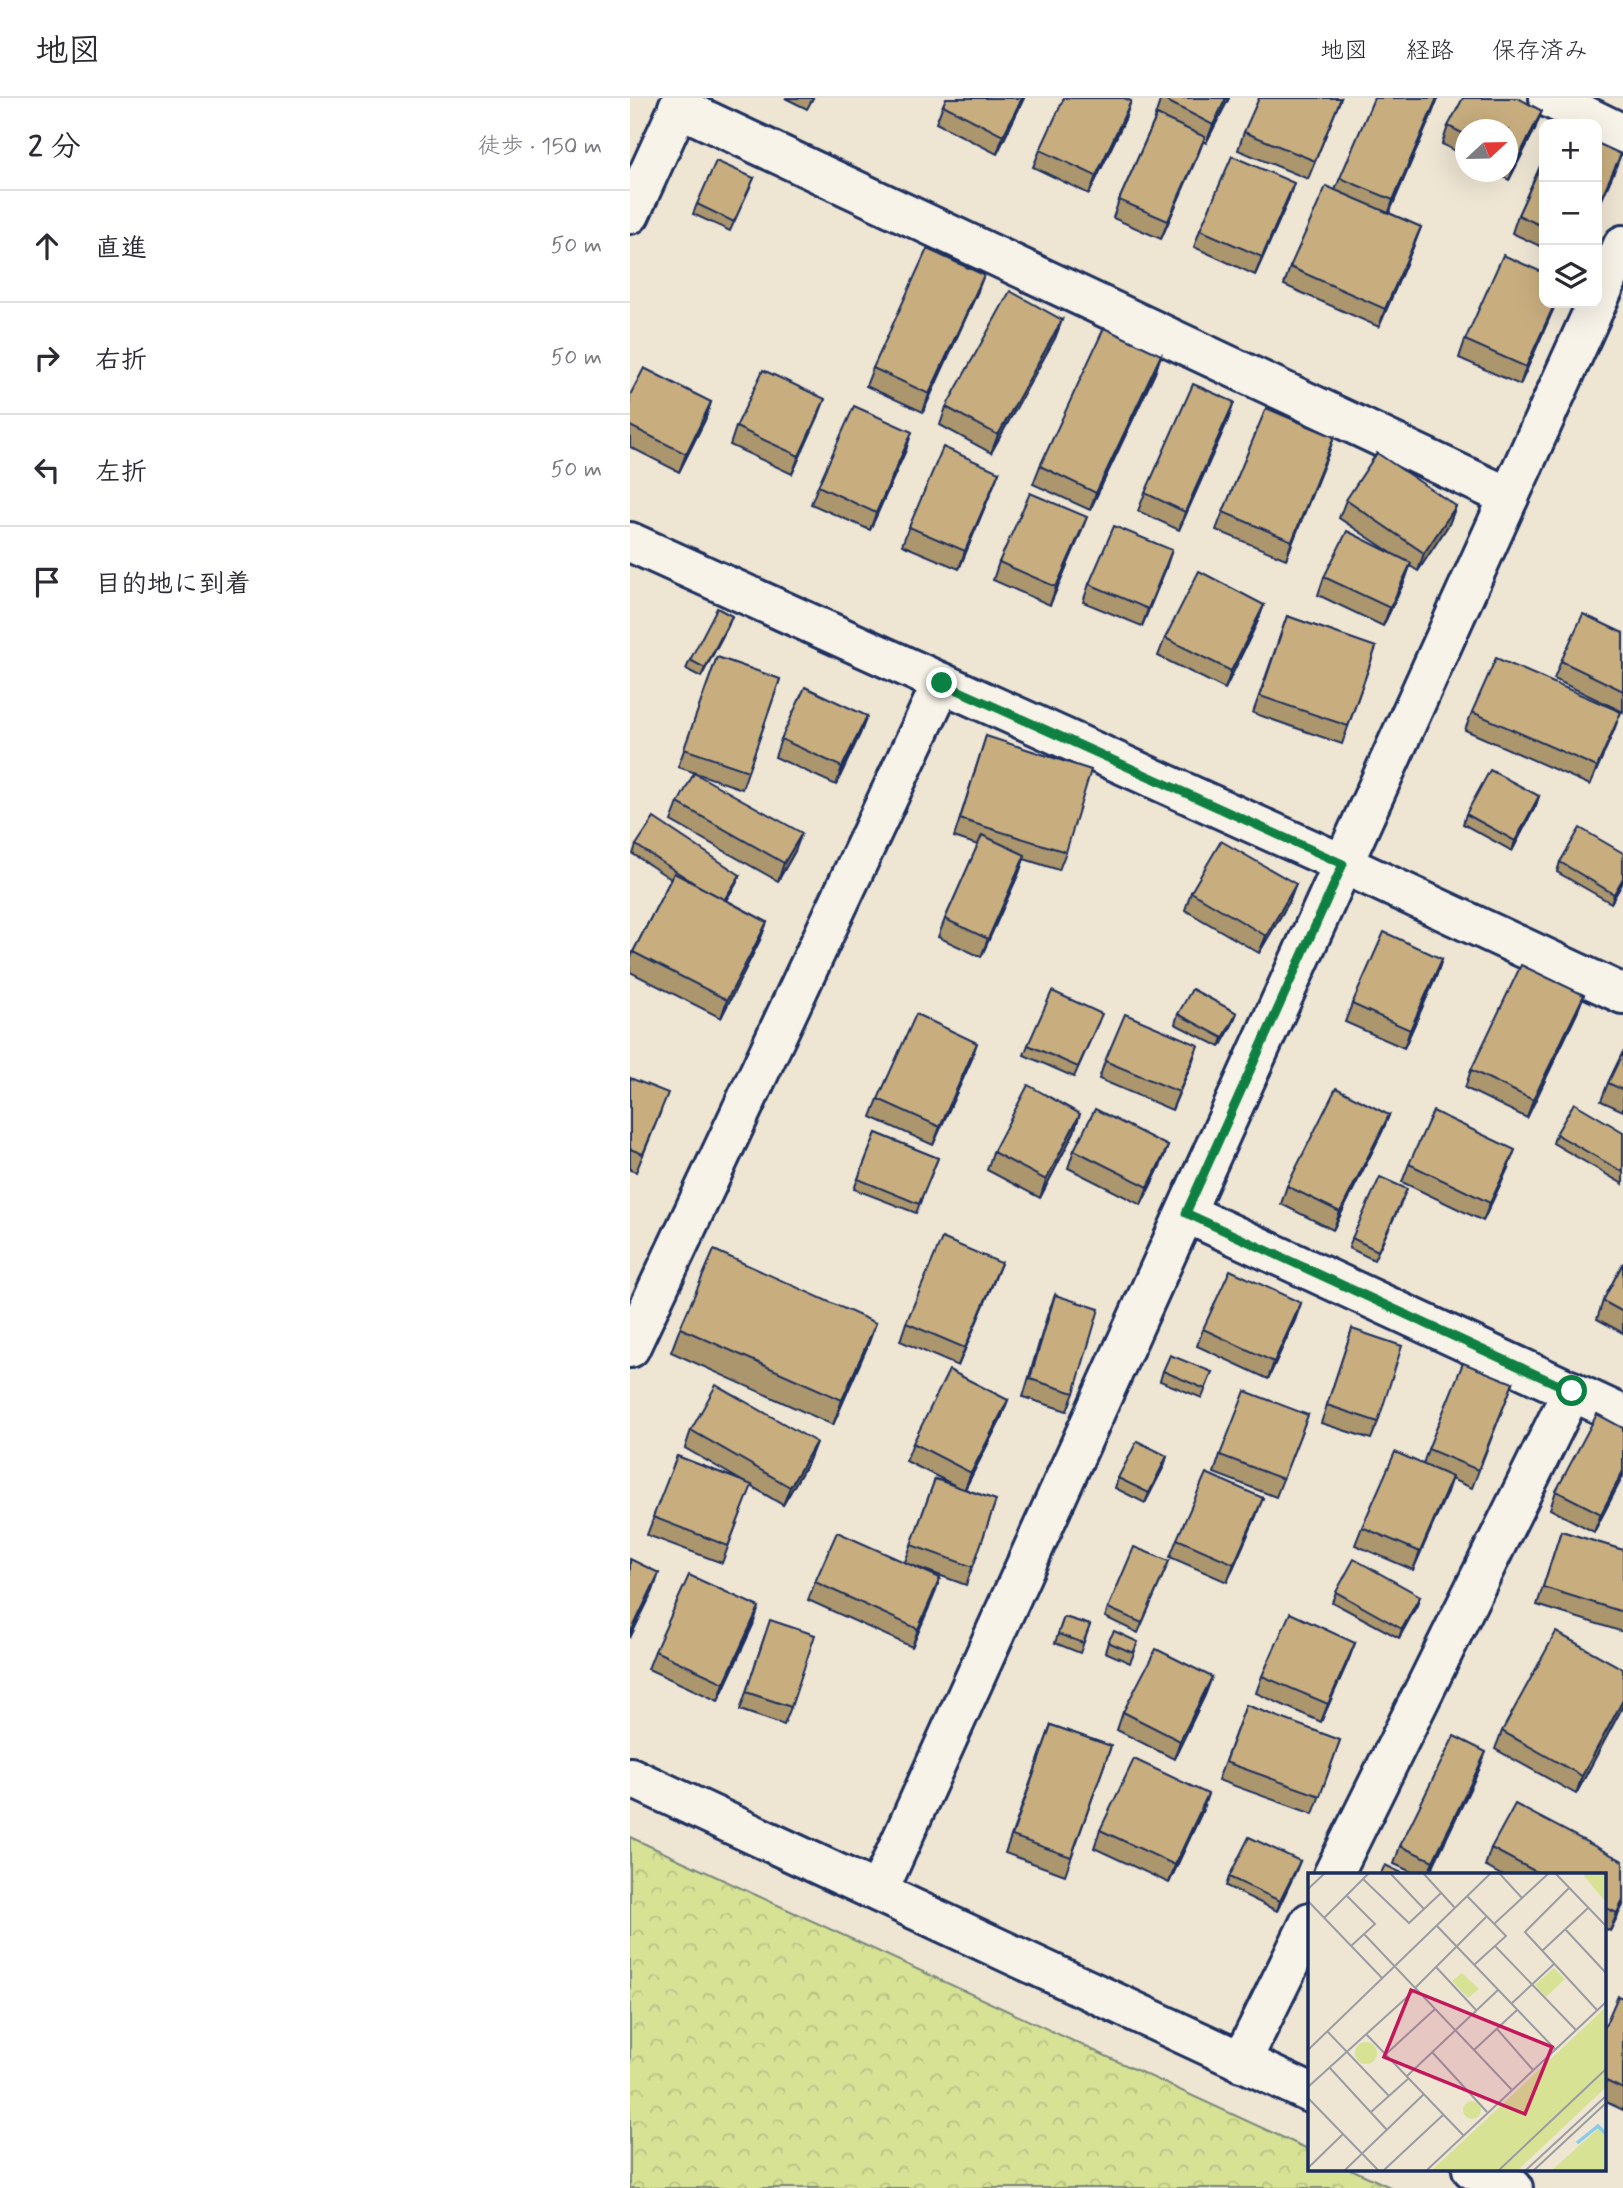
<!DOCTYPE html>
<html lang="ja">
<meta charset="utf-8">
<style>
body{margin:0;font-family:Mynerve,"Klee One",sans-serif;background:#f7f7f7;color:#2b2b33}
.controls{position:absolute;right:21px;top:21px;display:grid;overflow:hidden;border-radius:14px;box-shadow:0 7px 28px #0002}
.controls button{width:63px;height:63px;display:grid;place-items:center;padding:0;border:0;border-bottom:2px solid #e1e1e2;background:#fff;color:#2b2b33;font:35px sans-serif}
.compass{position:absolute;left:825px;top:21px;width:63px;height:63px;border-radius:50%;background:#fff;box-shadow:0 7px 28px #0002;rotate:68deg}
.stop{position:absolute;width:21px;height:21px;margin:-16px;border:5px solid #0b8043;border-radius:50%;background:#fff}
.stop.end{background:#0b8043;border-color:#fff;box-shadow:0 2px 7px #0008}
.list{margin:0;padding:0;list-style:none}
h2{display:flex;justify-content:space-between;align-items:center;height:91px;margin:0;padding:0 28px;font-size:30px}
h2 small{font-size:23px;font-weight:400;color:#7c7c81}
.list li{display:grid;grid-template-columns:46px 1fr auto;gap:21px;align-items:center;box-sizing:border-box;height:112px;padding:0 28px;border-top:2px solid #e1e1e2}
.list b{display:block;font-size:26px;white-space:nowrap}
.list em{font-size:23px;font-style:normal;color:#7c7c81}
.icon{flex:none;width:38px;height:38px;fill:none;stroke:currentColor;stroke-width:2;stroke-linecap:round;stroke-linejoin:round}
.map{position:relative;flex:none;width:993px;height:2090px;overflow:hidden}
header{display:flex;align-items:center;gap:42px;box-sizing:border-box;height:98px;padding:0 35px;background:#fff;border-bottom:2px solid #e1e1e2}
header strong{font-size:33px}
nav{display:flex;gap:38px;margin-inline-start:auto;font-size:24px}
main{display:flex}
aside{flex:1;background:#fff}
.map>svg:first-child{display:block}
.forest{fill:url(#forest-crowns);stroke:#79887a;stroke-width:2}
.lines{fill:none;stroke-linecap:round;stroke-linejoin:round}
.minor-casing{stroke:#1b2f5e;stroke-width:44}
.minor{stroke:#f7f3e8;stroke-width:38}
.wall{fill:#ac966d;stroke:#1b2f5e;stroke-width:2}
.shaded-wall{fill:#8c7a59;stroke:#1b2f5e;stroke-width:2}
.building{fill:#c8ae7f;stroke:#1b2f5e;stroke-width:2}
.route{stroke:#0b8043;stroke-width:9}
.inset-river{fill:none;stroke:#8bcbec;stroke-width:3.5}
.inset-road{fill:none;stroke:#9a9ca4;stroke-width:2}
.view{fill:#c2185b;fill-opacity:0.15;stroke:#c2185b;stroke-width:3.5}
.inset-edge{fill:none;stroke:#1b2f5e;stroke-width:3.5}
</style>
<header>
<strong>地図</strong>
<nav><a>地図</a><a>経路</a><a>保存済み</a></nav>
</header>
<main>
<aside>
<h2>2 分<small>徒歩 · 150 m</small></h2>
<ul class="list">
<li><svg class="icon" aria-label="ahead" viewBox="0 0 24 24"><path d="M12 20V5M6 11l6-6 6 6"/></svg><div><b>直進</b></div><em>50 m</em></li>
<li><svg class="icon" aria-label="right" viewBox="0 0 24 24"><path d="M7 20v-9h11M14 6l5 5-5 5"/></svg><div><b>右折</b></div><em>50 m</em></li>
<li><svg class="icon" aria-label="left" viewBox="0 0 24 24"><path d="M17 20v-9H6M10 6l-5 5 5 5"/></svg><div><b>左折</b></div><em>50 m</em></li>
<li><svg class="icon" aria-label="arrive" viewBox="0 0 24 24"><path d="M6 21V4h12l-3 4 3 4H6"/></svg><div><b>目的地に到着</b></div></li>
</ul>
</aside>
<div class="map">
<svg width="993" height="2090" viewBox="0 0 993 2090">
<defs>
<pattern id="forest-crowns" width="20" height="18" patternUnits="userSpaceOnUse" patternTransform="scale(1.75)"><rect width="20" height="18" fill="#d7e295"/><path d="M2 6a3 3 0 1 1 6 0M12 15a3 3 0 1 1 6 0" fill="none" stroke="#b8c283"/></pattern>
</defs>
<rect width="100%" height="100%" fill="#eee5d3"/>
<filter id="ink" filterUnits="userSpaceOnUse"><feTurbulence type="fractalNoise" baseFrequency=".0143" numOctaves="2"/><feDisplacementMap in="SourceGraphic" scale="14" xChannelSelector="R" yChannelSelector="G"/><feConvolveMatrix kernelMatrix="1 2 1 2 8 2 1 2 1" color-interpolation-filters="sRGB"/></filter>
<g filter="url(#ink)">
<path class="forest" d="M0,1739L680,2052V2071H721L762,2090H0Z"/>
<g class="lines">
<defs>
<g id="minor">
<path d="M919,0L993,36"/>
<path d="M48,9L879,399"/>
<path d="M0,116L53,0"/>
<path d="M0,444L713,766L993,896"/>
<path d="M556,1115L993,1317"/>
<path d="M0,1250L312,585"/>
<path d="M0,1679L680,1995"/>
<path d="M703,1777L942,1293"/>
<path d="M248,1794L993,147"/>
<path d="M611,1964L680,1824"/>
<path d="M842,2071L883,2090"/>
</g>
</defs>
<use href="#minor" class="minor-casing"/>
<use href="#minor" class="minor"/>
</g>
<g class="wall">
<path d="M155,0H183L177,11Z"/>
<path d="M394,0L367,56L306,25L313,7Z"/>
<path d="M531,0H599L576,45L573,43L531,141L483,120L489,102L526,19L525,18Z"/>
<path d="M711,0L678,81L608,52L614,34Z"/>
<path d="M808,0L759,115L791,129L784,147L749,229L654,187L660,169L705,92L710,80Z"/>
<path d="M495,21L459,96L403,69L410,52Z"/>
<path d="M818,28L905,31L879,82L864,74H878V32H836V59L812,46Z"/>
<path d="M914,60V150L882,135L888,117Z"/>
<path d="M124,80L100,133L63,116L67,106Z"/>
<path d="M658,103L625,177L564,149L570,132Z"/>
<path d="M347,195L293,314L236,288L243,270Z"/>
<path d="M914,205H926L890,287L829,260L835,242Z"/>
<path d="M432,222L425,240L361,355L310,327L316,309Z"/>
<path d="M531,257L525,275L460,412L403,386L410,368Z"/>
<path d="M0,297L81,304L75,322L49,374L0,349Z"/>
<path d="M604,304L598,322L549,432L508,413L515,395Z"/>
<path d="M188,319L162,376L100,347L106,329Z"/>
<path d="M704,339L656,461L586,432L593,414Z"/>
<path d="M276,352L240,432L181,406L188,388Z"/>
<path d="M369,374L329,471L272,447L279,429Z"/>
<path d="M716,402L826,408L819,426L788,473L780,468L775,482L753,528L688,497L694,479L760,454L709,420Z"/>
<path d="M450,437L420,507L363,482L369,464Z"/>
<path d="M536,470L512,528L453,504L459,486Z"/>
<path d="M634,507L627,525L595,591L528,558L535,540Z"/>
<path d="M102,518L98,528L71,579L56,571L60,562Z"/>
<path d="M657,518L746,549L712,646L623,615Z"/>
<path d="M993,535V614L924,581L931,563Z"/>
<path d="M87,559L150,581L112,691L48,669Z"/>
<path d="M842,614L984,632L960,687L835,632Z"/>
<path d="M237,618L230,636L206,687L145,659L151,641Z"/>
<path d="M356,638L436,754L429,772L394,761L389,775L351,859L308,839L315,821L348,747L324,739Z"/>
<path d="M909,698L906,707L882,753L833,726L836,716Z"/>
<path d="M48,705L165,753L148,783L41,723Z"/>
<path d="M6,747L110,777L106,786L96,802L137,824L130,842L91,920L0,874V863L3,854L41,781L3,756Z"/>
<path d="M993,755V784L981,805L927,774L930,764Z"/>
<path d="M666,786L659,804L629,855L555,812L561,794Z"/>
<path d="M812,861L806,879L774,950L715,924L722,906Z"/>
<path d="M947,915L897,1020L835,990L841,972Z"/>
<path d="M548,916L603,925L590,949L545,926Z"/>
<path d="M468,925L444,979L394,957L398,947Z"/>
<path d="M568,947L542,1012L469,981L475,963Z"/>
<path d="M993,954V1013L971,1003L978,985Z"/>
<path d="M341,963L303,1047L241,1019L248,1001Z"/>
<path d="M0,980L31,1013L6,1074L0,1072Z"/>
<path d="M759,1017L752,1034L703,1132L651,1106L657,1088Z"/>
<path d="M444,1034L410,1100L357,1072L363,1054Z"/>
<path d="M993,1034V1086L923,1045L926,1036Z"/>
<path d="M246,1035L308,1060L286,1115L224,1091Z"/>
<path d="M538,1048L531,1066L511,1107L438,1070L444,1052Z"/>
<path d="M779,1066L878,1070L853,1123L772,1084Z"/>
<path d="M773,1101L744,1162L719,1150L722,1140Z"/>
<path d="M371,1165L328,1268L270,1243L276,1225Z"/>
<path d="M993,1165V1235L967,1221L973,1203Z"/>
<path d="M425,1197L444,1295L437,1313L393,1299L418,1215Z"/>
<path d="M671,1205L665,1222L638,1281L567,1248L573,1231Z"/>
<path d="M246,1225L237,1249L203,1327L41,1254L50,1230Z"/>
<path d="M722,1231L748,1324L741,1341L691,1325Z"/>
<path d="M533,1273L582,1274L572,1300L530,1283Z"/>
<path d="M883,1285L842,1390L821,1381L783,1472L725,1447L732,1429L793,1366L798,1351Z"/>
<path d="M378,1302L371,1320L335,1391L366,1402L336,1487L281,1467L310,1480L282,1549L178,1502L185,1484L275,1464L305,1381L324,1387L276,1363L283,1345Z"/>
<path d="M678,1317L646,1399L584,1375L590,1357Z"/>
<path d="M993,1330V1378L964,1434L920,1411L926,1393Z"/>
<path d="M61,1332L186,1344L179,1362L153,1407L121,1388L92,1465L17,1437L47,1358L112,1383L55,1350Z"/>
<path d="M537,1358L534,1368L515,1405L485,1390L488,1380Z"/>
<path d="M626,1418L597,1484L540,1459L547,1441Z"/>
<path d="M931,1433L993,1452V1534L907,1507Z"/>
<path d="M539,1463L508,1535L475,1519L478,1510Z"/>
<path d="M706,1494L790,1498L787,1507L769,1540L702,1504Z"/>
<path d="M434,1519L460,1527L450,1555L425,1545Z"/>
<path d="M123,1527L88,1603L18,1571L25,1553Z"/>
<path d="M134,1540L161,1609L154,1627L110,1612Z"/>
<path d="M478,1544L505,1553L500,1565L475,1554Z"/>
<path d="M725,1545L718,1563L691,1624L626,1595L632,1578Z"/>
<path d="M993,1571V1608L946,1696L865,1651L872,1633Z"/>
<path d="M582,1579L575,1597L544,1661L487,1632L493,1614Z"/>
<path d="M616,1607L710,1642L683,1716L588,1682Z"/>
<path d="M421,1627L481,1648L435,1777L375,1755Z"/>
<path d="M849,1672L799,1777H788L764,1766L770,1748Z"/>
<path d="M572,1714L539,1785L464,1750L470,1732Z"/>
<path d="M861,1750L993,1763V1807L980,1833L974,1830V1777H871L855,1768Z"/>
<path d="M670,1763L647,1813L596,1788L599,1779Z"/>
<path d="M993,1900V2012L974,2003V1930Z"/>
</g>
<g class="shaded-wall">
<path d="M392,0H394L367,56L373,38Z"/>
<path d="M596,0H599L576,45L583,27Z"/>
<path d="M808,0L802,16L757,120L763,102Z"/>
<path d="M501,3L495,21L459,96L466,78Z"/>
<path d="M912,13L905,31L879,82L886,64Z"/>
<path d="M575,39L568,57L531,141L538,123Z"/>
<path d="M991,56L984,74L967,113V109Z"/>
<path d="M664,85L658,103L625,177L632,159Z"/>
<path d="M791,129L784,147L749,229L755,211Z"/>
<path d="M354,177L347,195L293,314L299,296Z"/>
<path d="M925,205H926L890,287L896,269Z"/>
<path d="M432,222L425,240L361,355L368,337Z"/>
<path d="M531,257L525,275L460,412L466,395Z"/>
<path d="M195,301L188,319L162,376L169,358Z"/>
<path d="M81,304L75,322L49,374L56,356Z"/>
<path d="M604,304L598,322L549,432L555,414Z"/>
<path d="M282,334L276,352L240,432L246,415Z"/>
<path d="M704,339L698,357L656,461L662,443Z"/>
<path d="M369,374L362,392L329,471L335,453Z"/>
<path d="M826,408L819,426L788,473L794,455Z"/>
<path d="M457,419L450,437L420,507L426,489Z"/>
<path d="M542,452L536,470L512,528L518,511Z"/>
<path d="M781,465L775,482L753,528L760,510Z"/>
<path d="M634,507L627,525L595,591L601,573Z"/>
<path d="M102,518L98,528L71,579L75,570Z"/>
<path d="M991,614L984,632L960,687L967,669Z"/>
<path d="M237,618L230,636L206,687L212,669Z"/>
<path d="M909,698L906,707L882,753L885,743Z"/>
<path d="M172,735L165,753L148,783L154,765Z"/>
<path d="M395,757L389,775L351,859L358,841Z"/>
<path d="M110,777L106,786L89,813L93,804Z"/>
<path d="M993,780V784L981,805L984,796Z"/>
<path d="M666,786L659,804L629,855L636,838Z"/>
<path d="M137,824L130,842L91,920L97,902Z"/>
<path d="M812,861L806,879L774,950L780,932Z"/>
<path d="M954,897L947,915L897,1020L903,1002Z"/>
<path d="M607,915L603,925L590,949L593,940Z"/>
<path d="M347,945L341,963L303,1047L310,1029Z"/>
<path d="M568,947L562,965L542,1012L549,994Z"/>
<path d="M450,1016L444,1034L410,1100L416,1082Z"/>
<path d="M759,1017L752,1034L703,1132L710,1114Z"/>
<path d="M538,1048L531,1066L511,1107L518,1089Z"/>
<path d="M885,1052L878,1070L853,1123L860,1105Z"/>
<path d="M371,1165L364,1183L328,1268L335,1250Z"/>
<path d="M671,1205L665,1222L638,1281L644,1264Z"/>
<path d="M246,1225L237,1249L203,1327L212,1302Z"/>
<path d="M378,1302L371,1320L334,1393L341,1375Z"/>
<path d="M186,1344L179,1362L153,1407L160,1389Z"/>
<path d="M537,1358L534,1368L515,1405L519,1395Z"/>
<path d="M993,1373V1378L964,1434L971,1416Z"/>
<path d="M822,1379L816,1397L783,1472L790,1454Z"/>
<path d="M633,1400L626,1418L597,1484L604,1466Z"/>
<path d="M29,1475L23,1493L0,1540V1536Z"/>
<path d="M310,1480L304,1498L282,1549L288,1531Z"/>
<path d="M790,1498L787,1507L769,1540L772,1531Z"/>
<path d="M129,1509L123,1527L88,1603L94,1585Z"/>
<path d="M725,1545L718,1563L691,1624L698,1606Z"/>
<path d="M582,1579L575,1597L544,1661L550,1643Z"/>
<path d="M993,1602V1608L946,1696L952,1678Z"/>
<path d="M856,1654L849,1672L798,1777L803,1763Z"/>
<path d="M578,1696L572,1714L539,1785L545,1767Z"/>
<path d="M670,1763L666,1773L647,1813L650,1803Z"/>
<path d="M993,1802V1807L980,1833L987,1815Z"/>
</g>
<g class="building">
<path d="M316,0H392L373,38L313,7Z"/>
<path d="M434,0H494L501,3L466,78L410,52Z"/>
<path d="M531,0H596L583,27Z"/>
<path d="M629,0H711L685,63L614,34Z"/>
<path d="M744,0H807L763,102L710,80Z"/>
<path d="M833,0H888L912,13L886,64L878,60V32H836V37L818,28Z"/>
<path d="M527,17L575,39L538,123L489,102Z"/>
<path d="M967,45L991,56L967,109Z"/>
<path d="M602,58L664,85L632,159L570,132Z"/>
<path d="M914,60V129L888,117Z"/>
<path d="M86,63L124,80L104,124L67,106Z"/>
<path d="M696,88L791,129L755,211L660,169Z"/>
<path d="M297,151L354,177L299,296L243,270Z"/>
<path d="M873,157L914,175V205H925L896,269L835,242Z"/>
<path d="M380,193L432,222L368,337L316,309Z"/>
<path d="M474,230L531,257L466,395L410,368Z"/>
<path d="M14,270L81,304L56,356L0,328V297Z"/>
<path d="M133,272L195,301L169,358L106,329Z"/>
<path d="M563,286L604,304L555,414L515,395Z"/>
<path d="M224,308L282,334L246,415L188,388Z"/>
<path d="M636,310L704,339L662,443L593,414Z"/>
<path d="M313,349L369,374L335,453L279,429Z"/>
<path d="M747,355L826,408L794,455L716,402Z"/>
<path d="M400,395L457,419L426,489L369,464Z"/>
<path d="M484,428L542,452L518,511L459,486Z"/>
<path d="M717,433L781,465L760,510L694,479Z"/>
<path d="M569,473L634,507L601,573L535,540Z"/>
<path d="M87,510L102,518L75,570L60,562Z"/>
<path d="M953,516L993,535V593L931,563Z"/>
<path d="M657,518L746,549L718,628L630,598Z"/>
<path d="M87,559L150,581L118,673L54,651Z"/>
<path d="M866,560L991,614L967,669L842,614Z"/>
<path d="M175,589L237,618L212,669L151,641Z"/>
<path d="M356,638L461,672L436,754L330,721Z"/>
<path d="M860,672L909,698L885,743L836,716Z"/>
<path d="M64,675L172,735L154,765L48,705Z"/>
<path d="M24,720L110,777L94,802L73,791L6,747Z"/>
<path d="M950,730L993,755V780L984,796L930,764Z"/>
<path d="M352,737L395,757L358,841L315,821Z"/>
<path d="M591,743L666,786L636,838L561,794Z"/>
<path d="M44,775L137,824L97,902L3,854Z"/>
<path d="M754,834L812,861L780,932L722,906Z"/>
<path d="M891,867L954,897L903,1002L841,972Z"/>
<path d="M562,891L607,915L593,940L548,916Z"/>
<path d="M422,893L472,916L448,969L398,947Z"/>
<path d="M286,916L347,945L310,1029L248,1001Z"/>
<path d="M495,916L568,947L549,994L475,963Z"/>
<path d="M993,954V992L978,985Z"/>
<path d="M0,980L38,995L13,1056L0,1051Z"/>
<path d="M398,987L450,1016L416,1082L363,1054Z"/>
<path d="M706,990L759,1017L710,1114L657,1088Z"/>
<path d="M944,1005L993,1034V1074L926,1036Z"/>
<path d="M465,1011L538,1048L518,1089L444,1052Z"/>
<path d="M803,1013L885,1052L860,1105L779,1066Z"/>
<path d="M246,1035L308,1060L289,1106L228,1081Z"/>
<path d="M750,1079L777,1091L748,1153L722,1140Z"/>
<path d="M312,1140L371,1165L335,1250L276,1225Z"/>
<path d="M84,1152L246,1225L212,1302L50,1230Z"/>
<path d="M993,1165V1214L973,1203Z"/>
<path d="M600,1172L671,1205L644,1264L573,1231Z"/>
<path d="M425,1197L469,1211L444,1295L400,1281Z"/>
<path d="M722,1231L772,1248L748,1324L697,1307Z"/>
<path d="M540,1257L582,1274L575,1291L533,1273Z"/>
<path d="M833,1265L883,1285L848,1372L798,1351Z"/>
<path d="M319,1272L378,1302L341,1375L283,1345Z"/>
<path d="M86,1287L186,1344L160,1389L61,1332Z"/>
<path d="M615,1293L678,1317L653,1381L590,1357Z"/>
<path d="M967,1316L993,1330V1373L971,1416L926,1393Z"/>
<path d="M507,1343L537,1358L519,1395L488,1380Z"/>
<path d="M765,1354L822,1379L790,1454L732,1429Z"/>
<path d="M47,1358L122,1387L98,1448L23,1419Z"/>
<path d="M576,1375L633,1400L604,1466L547,1441Z"/>
<path d="M305,1381L366,1402L343,1469L281,1447Z"/>
<path d="M931,1433L993,1452V1514L913,1489Z"/>
<path d="M207,1434L310,1480L288,1531L185,1484Z"/>
<path d="M504,1449L539,1463L512,1525L478,1510Z"/>
<path d="M0,1461L29,1475L0,1536Z"/>
<path d="M724,1461L790,1498L772,1531L706,1494Z"/>
<path d="M59,1477L129,1509L94,1585L25,1553Z"/>
<path d="M660,1515L725,1545L698,1606L632,1578Z"/>
<path d="M434,1519L460,1527L453,1545L428,1536Z"/>
<path d="M140,1522L185,1537L161,1609L116,1594Z"/>
<path d="M484,1533L508,1544L503,1555L478,1544Z"/>
<path d="M926,1534L993,1571V1602L952,1678L872,1633Z"/>
<path d="M526,1551L582,1579L550,1643L493,1614Z"/>
<path d="M616,1607L710,1642L690,1698L595,1664Z"/>
<path d="M421,1627L481,1648L441,1759L382,1738Z"/>
<path d="M824,1638L856,1654L803,1763L770,1748Z"/>
<path d="M504,1661L578,1696L545,1767L470,1732Z"/>
<path d="M885,1706L993,1763V1802L987,1815L974,1809V1777H912L861,1750Z"/>
<path d="M619,1739L670,1763L650,1803L599,1779Z"/>
<path d="M755,1767L776,1777H750Z"/>
<path d="M988,1898L993,1900V1991L974,1982V1930Z"/>
</g>
</g>
<g class="lines" filter="url(#ink)">
<path class="route" d="M312,585L713,766L556,1115L942,1293"/>
</g>
<g transform="translate(678 1775)">
<rect width="298" height="298" fill="#eee5d3"/>
<path d="M278,0H297V28L276,3ZM291,255L297,261V297H244Z" fill="#d7e295"/>
<path d="M297,135V215L210,297H124Z" fill="#d7e295"/>
<path d="M246,95L257,106L238,124L227,112ZM154,100L171,116L160,125L144,108ZM47 180a11 11 0 1 1 22 0a11 11 0 1 1-22 0ZM155 237a9 9 0 1 1 18 0a9 9 0 1 1-18 0Z" fill="#d7e295"/>
<path class="inset-river" d="M269,270L290,253L298,261"/>
<path class="inset-road" d="M82,0L116,36M115,0L147,35M191,0L214,25M247,0L298,53M55,6L101,50L133,20M261,15L217,59L289,137M0,16L17,0M39,23L67,51L43,73M159,23L198,63L166,92M0,28L74,105M16,45L61,0M186,51L241,0M129,53L247,176M257,56L298,100M56,61L204,217M187,73L268,157M234,78L280,35M128,94L168,137M107,115L178,44M203,131L246,91M189,156L225,197M19,158L81,223M58,161L155,262M0,177L183,0M166,177L209,137M124,179L179,239M78,181L127,136M21,194L79,257M99,203L190,117M0,214L108,116M0,225L70,297M63,239L101,205M0,295L35,261M37,297L116,221M76,297L135,242M119,297L298,129M191,297L298,196M218,297L298,223M226,297L298,230"/>
<path class="view" d="M103,117L244,174L217,241L76,184Z"/>
<rect width="298" height="298" class="inset-edge"/>
</g>
</svg>
<div class="controls">
<button>+</button>
<button>−</button>
<button><svg class="icon" aria-label="layers" viewBox="0 0 24 24"><path d="M12 4l9 5-9 5-9-5zM3 14l9 5 9-5"/></svg></button>
</div>
<svg class="compass" viewBox="-18 -18 36 36"><path d="M0-13l5 13h-10z" fill="#e53935"/><path d="M0 13l5-13h-10z" fill="#7c7c81"/></svg>
<div class="stop" style="left:942px;top:1293px"></div>
<div class="stop end" style="left:312px;top:585px"></div>
</div>
</main>
